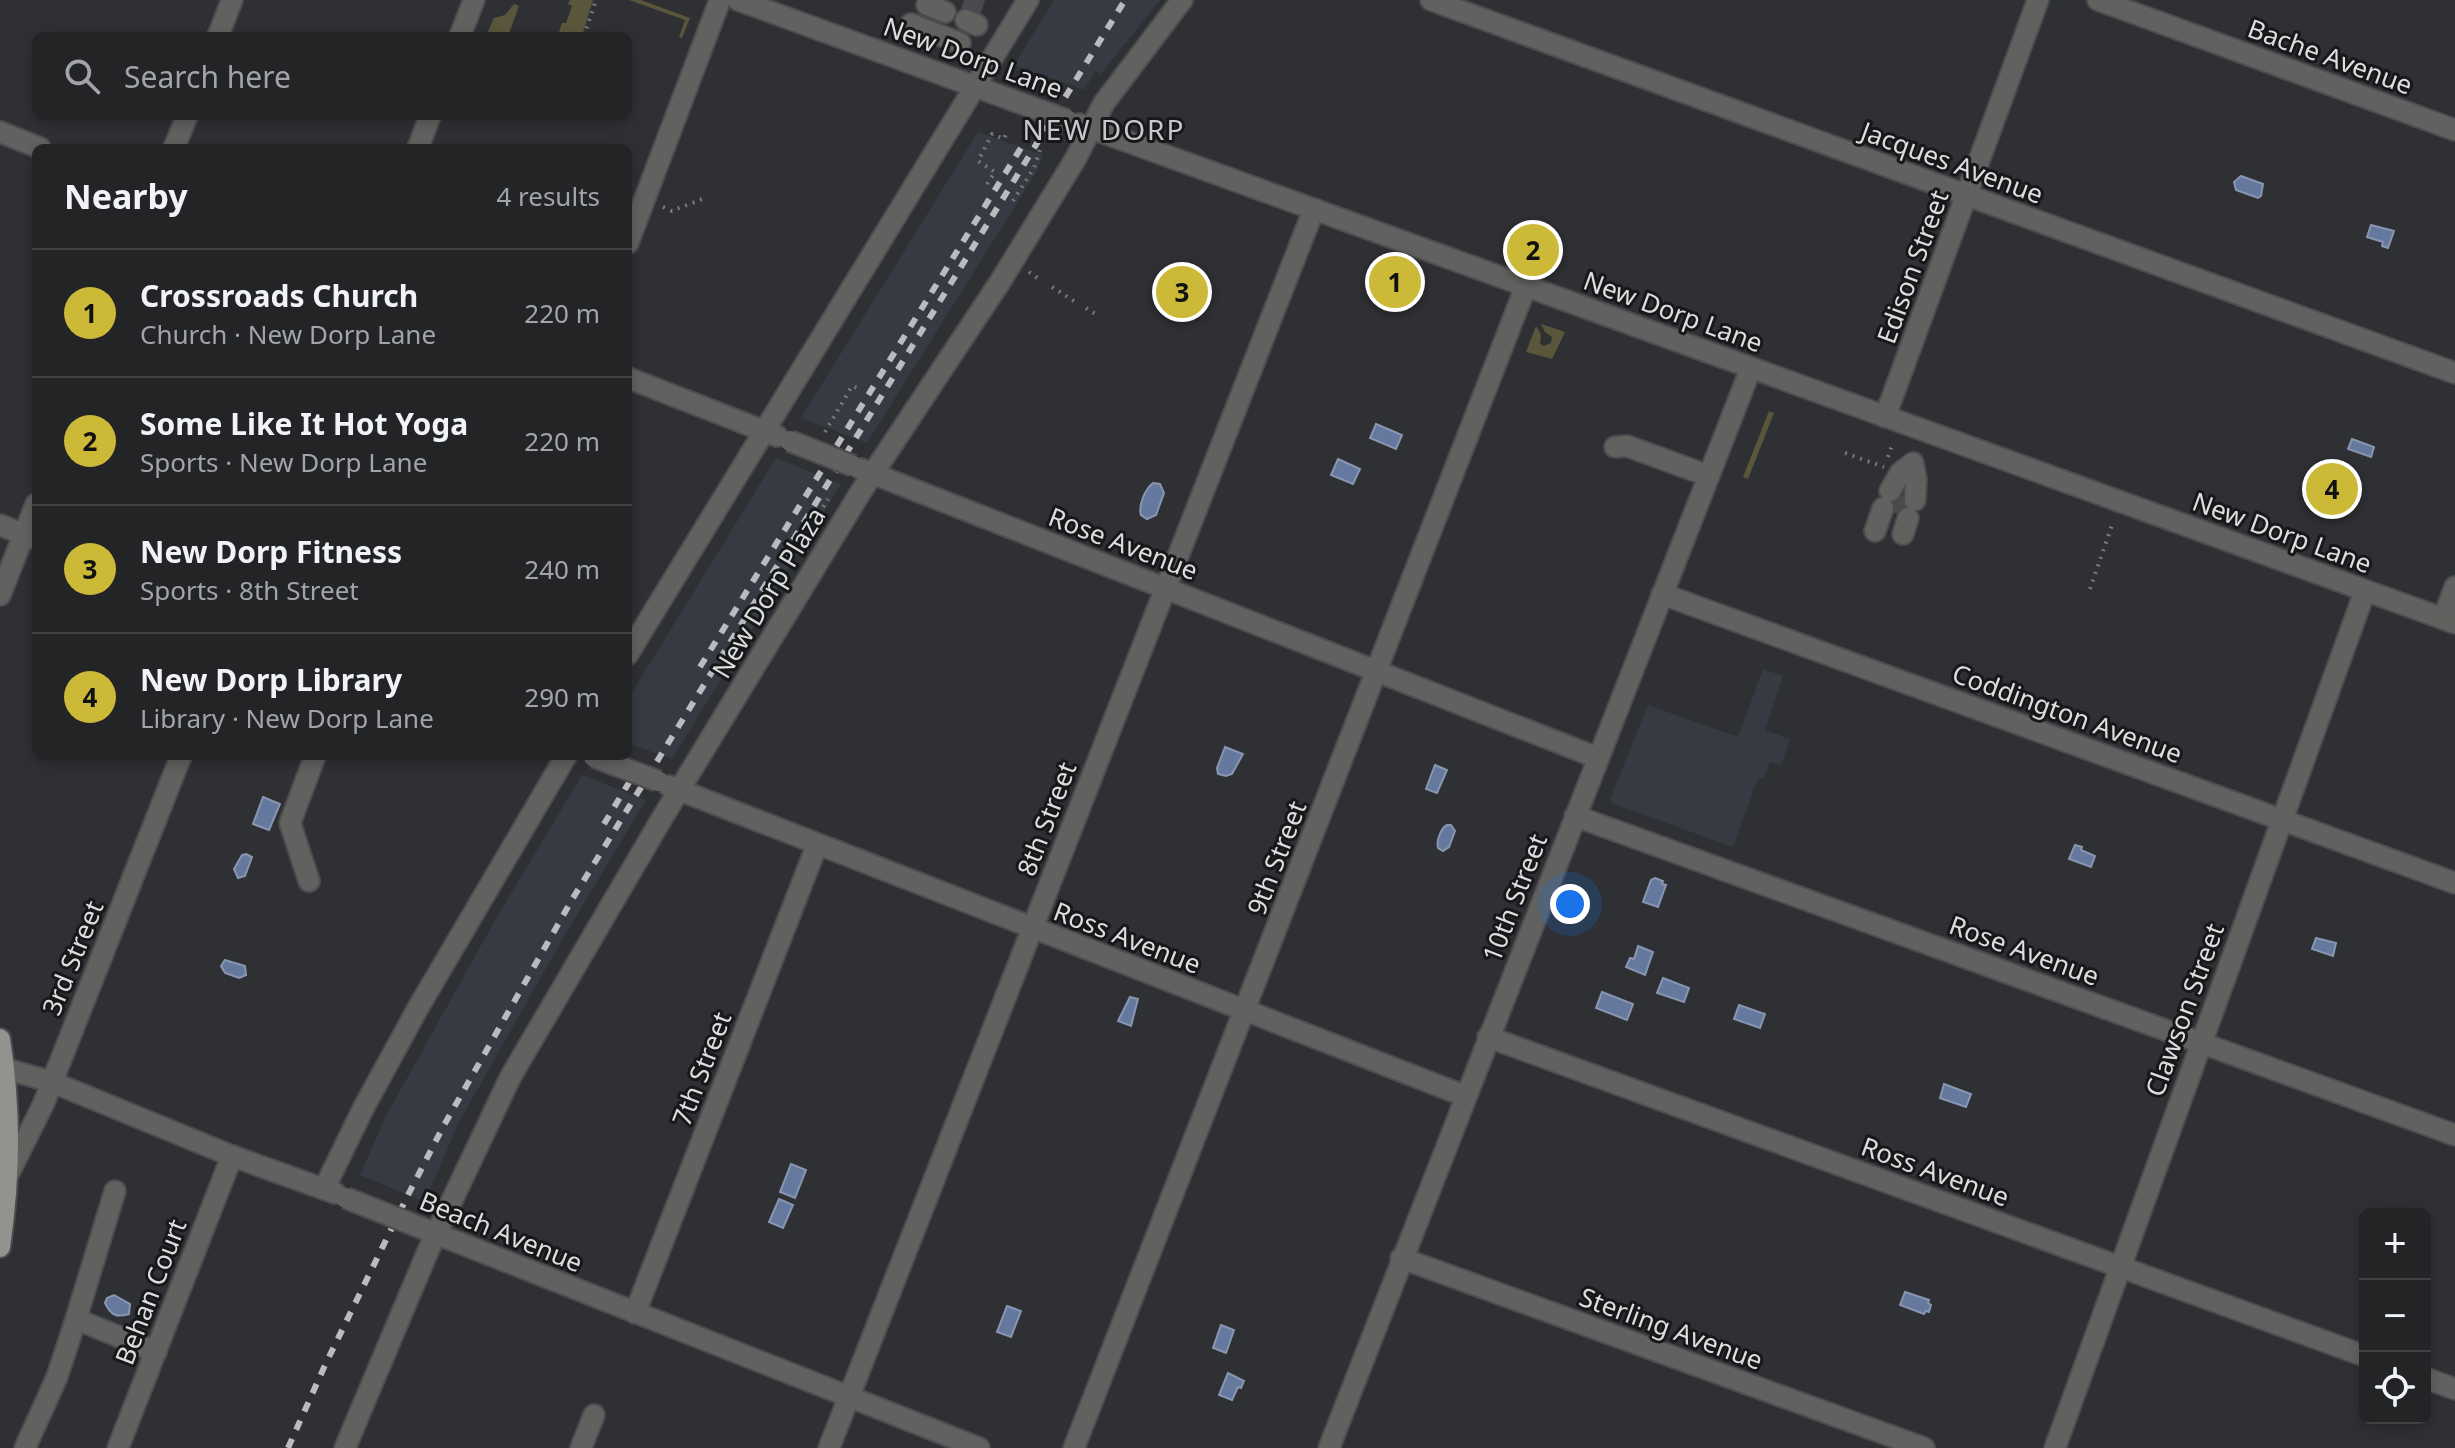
<!DOCTYPE html>
<meta charset="utf-8">
<style>
body{margin:0;font-family:"Noto Sans",sans-serif;background:#2e3032;color:#f1f3f6}
.controls{position:absolute;right:24px;bottom:24px;display:grid;overflow:hidden;border-radius:12px;box-shadow:0 4px 12px #0003}
.controls button{width:72px;height:72px;display:grid;place-items:center;padding:0;border:0;border-bottom:2px solid #3f4143;background:#222426;color:#f1f3f6;font:40px sans-serif}
.you{position:absolute;left:1570px;top:904px;width:28px;height:28px;margin:-20px;border:6px solid #fff;border-radius:50%;background:#1a73e8;box-shadow:0 0 0 12px #1a73e833}
.badge{display:grid;place-items:center;width:52px;height:52px;border-radius:50%;background:#ccb938;color:#111;font-size:26px;font-weight:700}
.pin{position:absolute;translate:-50% -50%;border:4px solid #fff;box-shadow:0 2px 8px #0006}
.list{margin:0;padding:0;list-style:none}
h2{display:flex;justify-content:space-between;align-items:center;height:104px;margin:0;padding:0 32px;font-size:34px}
h2 small{font-size:26px;font-weight:400;color:#a2a4a7}
.list li{display:grid;grid-template-columns:52px 1fr auto;gap:24px;align-items:center;box-sizing:border-box;height:128px;padding:0 32px;border-top:2px solid #3f4143}
.list b{display:block;font-size:30px;white-space:nowrap}
.list p{margin:0;font-size:26px;white-space:nowrap;color:#a2a4a7}
.list em{font-size:26px;font-style:normal;color:#a2a4a7}
.icon{flex:none;width:44px;height:44px;fill:none;stroke:currentColor;stroke-width:2;stroke-linecap:round;stroke-linejoin:round}
.map{position:relative;flex:none;width:2455px;height:1448px;overflow:hidden}
.search{position:absolute;background:#222426;box-shadow:0 4px 12px #0003;left:32px;top:32px;width:600px;height:88px;display:flex;align-items:center;gap:20px;box-sizing:border-box;padding:0 28px;border-radius:12px;color:#a2a4a7;font-size:30px}
.panel{position:absolute;background:#222426;box-shadow:0 4px 12px #0003;left:32px;top:144px;width:600px;height:616px;border-radius:12px}
.map>svg:first-child{display:block}
.built{fill:#363b43}
.green{fill:#5a563b}
.water{fill:#65789e;stroke:#8996b2;stroke-width:2}
.lines{fill:none;stroke-linecap:round;stroke-linejoin:round}
.minor-tunnel{stroke:#484a4d;stroke-width:20;stroke-dasharray:20 10;stroke-linecap:butt}
.minor-casing{stroke:#4a4c4f;stroke-width:24}
.major-casing{stroke:#4a4c4f;stroke-width:24}
.path{stroke:#78797c;stroke-width:4;stroke-dasharray:2 6;stroke-linecap:butt}
.minor{stroke:#61615f;stroke-width:20}
.major{stroke:#92928e;stroke-width:20}
.rail{stroke:#babbbe;stroke-width:6;stroke-dasharray:10 10;stroke-linecap:butt}
.minor-bridge-casing{stroke:#4a4c4f;stroke-width:24;stroke-linecap:butt}
.minor-bridge{stroke:#61615f;stroke-width:20}
.labels{text-anchor:middle;stroke-width:6;stroke-linejoin:round;paint-order:stroke}
.street-label{font-size:26px;fill:#dcdddf;stroke:#171819}
.neighbourhood-label{font-size:28px;letter-spacing:2px;fill:#c7c9cd;stroke:#171819}
</style>
<div class="map">
<svg width="2455" height="1448" viewBox="0 0 2455 1448">
<rect width="100%" height="100%" fill="#2e3033"/>
<g class="built">
<path d="M1054,0H1160L1101,74L1096,71L1084,90L1014,65Z"/>
<path d="M978,132L1043,155L1037,171L867,443L801,418Z"/>
<path d="M776,458L841,484L672,759L628,743V699Z"/>
<path d="M1763,669L1783,676L1765,730L1790,739L1781,766L1770,762L1763,779L1758,778L1733,847L1611,803V797L1648,705L1738,737Z"/>
<path d="M582,775L646,800L562,940L458,1124L425,1202L360,1175L386,1116L494,922Z"/>
</g>
<g class="green">
<path d="M570,0H593L582,36H568L559,32L562,23H566L572,6L568,4Z"/>
<path d="M629,0H641L690,18L682,38L679,37L685,20Z"/>
<path d="M514,4L519,6L508,36H486L494,18L505,15Z"/>
<path d="M1541,324L1565,332L1552,359L1526,352L1536,326L1541,334L1540,344L1544,346L1551,343L1552,337L1545,332Z"/>
<path d="M1769,411L1774,413L1748,479L1743,477Z"/>
</g>
<g class="water">
<path d="M2241,176L2263,184L2261,196L2258,198L2236,190L2234,182Z"/>
<path d="M2371,225L2394,231L2388,248L2382,246L2383,242L2367,237Z"/>
<path d="M1376,424L1402,435L1396,449L1370,438Z"/>
<path d="M2352,439L2374,447L2371,457L2348,449Z"/>
<path d="M1338,459L1360,469L1353,484L1331,475Z"/>
<path d="M1153,483L1160,484L1164,493L1156,515L1147,519L1141,515C1138,506 1145,489 1153,483Z"/>
<path d="M1225,747L1243,754L1232,774L1226,776L1218,774L1217,768Z"/>
<path d="M1435,765L1447,770L1437,793L1426,789Z"/>
<path d="M263,797L280,804L269,830L253,824Z"/>
<path d="M1447,825H1451L1455,831L1449,847L1443,851L1438,848C1436,841 1441,828 1447,825Z"/>
<path d="M2075,845L2082,847L2081,850L2095,856L2091,867L2069,859Z"/>
<path d="M246,854L252,857L245,876L238,878L234,869L242,855Z"/>
<path d="M1655,878L1663,881L1662,884L1666,885L1658,907L1643,902L1651,880Z"/>
<path d="M2316,938L2336,943L2333,956L2312,949Z"/>
<path d="M1638,946L1653,952L1645,975L1626,967L1630,958L1634,959Z"/>
<path d="M225,960L245,966L246,975L239,978L225,973L221,966Z"/>
<path d="M1663,978L1689,988L1684,1002L1657,993Z"/>
<path d="M1602,992L1633,1004L1627,1020L1596,1008Z"/>
<path d="M1130,997L1138,999L1131,1026L1118,1021Z"/>
<path d="M1739,1005L1765,1014L1760,1028L1734,1019Z"/>
<path d="M1944,1084L1971,1094L1966,1107L1940,1098Z"/>
<path d="M791,1164L806,1170L795,1198L780,1192Z"/>
<path d="M779,1199L793,1205L783,1228L769,1222Z"/>
<path d="M1905,1292L1929,1300L1928,1303L1931,1305L1929,1312L1926,1311L1924,1314L1900,1305Z"/>
<path d="M114,1295L130,1304L129,1314C116,1318 111,1315 105,1303L107,1298Z"/>
<path d="M1007,1306L1021,1311L1011,1337L997,1332Z"/>
<path d="M1221,1325L1234,1330L1226,1353L1213,1348Z"/>
<path d="M1228,1373L1244,1381L1241,1388L1238,1387L1232,1400L1219,1395Z"/>
</g>
<g class="lines">
<g class="minor-tunnel">
<path d="M964,0L984,7"/>
<path d="M1895,513L1901,495"/>
</g>
<defs>
<g id="minor">
<path d="M738,0L1001,96"/>
<path d="M1431,0L2455,373"/>
<path d="M2098,0L2455,130"/>
<path d="M927,5L945,12"/>
<path d="M966,20L977,25"/>
<path d="M911,24L960,43"/>
<path d="M218,36L232,0"/>
<path d="M460,36L474,0"/>
<path d="M1079,124L2455,623"/>
<path d="M0,132L40,148"/>
<path d="M174,148L187,116"/>
<path d="M418,148L430,116"/>
<path d="M628,243L720,0"/>
<path d="M628,378L777,436"/>
<path d="M1885,417L2038,0"/>
<path d="M1615,447L1627,446L1709,476"/>
<path d="M861,469L1598,758"/>
<path d="M1890,491L1900,473L1913,463L1916,479L1915,500"/>
<path d="M0,525L36,539"/>
<path d="M1875,531L1883,508"/>
<path d="M1903,534L1908,518"/>
<path d="M1662,594L2455,883"/>
<path d="M0,595L36,504"/>
<path d="M2443,619L2455,587"/>
<path d="M628,654L1028,0"/>
<path d="M669,786L1465,1096"/>
<path d="M1575,816L2455,1135"/>
<path d="M309,881L290,823L315,756"/>
<path d="M1488,1037L2365,1356"/>
<path d="M3,1068L52,1082L232,1156L335,1193"/>
<path d="M7,1177L43,1105L181,756"/>
<path d="M324,1189L364,1107L418,1008L566,756"/>
<path d="M409,1223L979,1448"/>
<path d="M1401,1258L1924,1448"/>
<path d="M635,1313L817,845"/>
<path d="M76,1319L115,1191"/>
<path d="M2425,1378L2455,1389"/>
<path d="M25,1448L57,1377L76,1319L156,1352"/>
<path d="M118,1448L232,1156"/>
<path d="M345,1448L428,1251L511,1076L661,820L862,490L1000,282L1076,158L1104,103L1182,0"/>
<path d="M581,1448L594,1415"/>
<path d="M829,1448L1314,209"/>
<path d="M1074,1448L1526,286"/>
<path d="M1329,1448L1751,368"/>
<path d="M2055,1448L2365,591"/>
</g>
<path id="major" d="M0,1039C11,1107 10,1179 0,1247"/>
</defs>
<use href="#minor" class="minor-casing"/>
<use href="#major" class="major-casing"/>
<g class="path">
<path d="M584,36L596,0"/>
<path d="M987,184L995,172L978,161L992,134L1004,139L1006,134"/>
<path d="M1013,201L1034,168L1041,147"/>
<path d="M663,207L672,211L702,199"/>
<path d="M1029,272L1040,280"/>
<path d="M1052,287L1074,301"/>
<path d="M1086,308L1097,315"/>
<path d="M825,432L852,386L857,388"/>
<path d="M1845,453L1884,467"/>
<path d="M1888,457L1892,445"/>
<path d="M813,533L809,530L828,499"/>
<path d="M2090,589L2112,525"/>
</g>
<use href="#minor" class="minor"/>
<use href="#major" class="major"/>
<g class="rail">
<path d="M700,667L1024,143"/>
<path d="M604,824L639,766"/>
<path d="M288,1448L326,1363L408,1195L443,1127L573,898L1125,0"/>
</g>
<defs>
<g id="minor-bridge">
<path d="M1001,96L1067,120"/>
<path d="M790,441L853,466"/>
<path d="M594,757L658,781"/>
<path d="M346,1198L409,1223"/>
</g>
</defs>
<use href="#minor-bridge" class="minor-bridge-casing"/>
<use href="#minor-bridge" class="minor-bridge"/>
</g>
<g class="labels">
<g class="street-label">
<text transform="translate(2330 57) rotate(20)" y="9">Bache Avenue</text>
<text transform="translate(973 58) rotate(20)" y="9">New Dorp Lane</text>
<text transform="translate(1952 163) rotate(20)" y="9">Jacques Avenue</text>
<text transform="translate(1913 267) rotate(-70)" y="9">Edison Street</text>
<text transform="translate(1673 312) rotate(20)" y="9">New Dorp Lane</text>
<text transform="translate(2282 533) rotate(20)" y="9">New Dorp Lane</text>
<text transform="translate(1123 544) rotate(21)" y="9">Rose Avenue</text>
<text transform="translate(769 593) rotate(-59)" y="9">New Dorp Plaza</text>
<text transform="translate(2067 714) rotate(20)" y="9">Coddington Avenue</text>
<text transform="translate(1047 819) rotate(-69)" y="9">8th Street</text>
<text transform="translate(1277 858) rotate(-69)" y="9">9th Street</text>
<text transform="translate(1515 898) rotate(-69)" y="9">10th Street</text>
<text transform="translate(1127 938) rotate(21)" y="9">Ross Avenue</text>
<text transform="translate(2024 951) rotate(20)" y="9">Rose Avenue</text>
<text transform="translate(73 958) rotate(-68)" y="9">3rd Street</text>
<text transform="translate(2185 1010) rotate(-70)" y="9">Clawson Street</text>
<text transform="translate(702 1069) rotate(-69)" y="9">7th Street</text>
<text transform="translate(1935 1172) rotate(20)" y="9">Ross Avenue</text>
<text transform="translate(501 1232) rotate(22)" y="9">Beach Avenue</text>
<text transform="translate(151 1292) rotate(-69)" y="9">Behan Court</text>
<text transform="translate(1671 1329) rotate(20)" y="9">Sterling Avenue</text>
</g>
<g class="neighbourhood-label">
<text x="1104" y="140">NEW DORP</text>
</g>
</g>
</svg>
<div class="controls">
<button>+</button>
<button>−</button>
<button><svg class="icon" aria-label="locate" viewBox="0 0 24 24"><circle cx="12" cy="12" r="6"/><path d="M12 2v4M12 18v4M2 12h4M18 12h4"/></svg></button>
</div>
<div class="you"></div>
<div class="pin badge" style="left:1395px;top:282px">1</div>
<div class="pin badge" style="left:1533px;top:250px">2</div>
<div class="pin badge" style="left:1182px;top:292px">3</div>
<div class="pin badge" style="left:2332px;top:489px">4</div>
<div class="search"><svg class="icon" aria-label="search" viewBox="0 0 24 24"><circle cx="10" cy="10" r="6"/><path d="M15 15l6 6"/></svg>Search here</div>
<section class="panel">
<h2>Nearby<small>4 results</small></h2>
<ul class="list">
<li><span class="badge">1</span><div><b>Crossroads Church</b><p>Church · New Dorp Lane</p></div><em>220 m</em></li>
<li><span class="badge">2</span><div><b>Some Like It Hot Yoga</b><p>Sports · New Dorp Lane</p></div><em>220 m</em></li>
<li><span class="badge">3</span><div><b>New Dorp Fitness</b><p>Sports · 8th Street</p></div><em>240 m</em></li>
<li><span class="badge">4</span><div><b>New Dorp Library</b><p>Library · New Dorp Lane</p></div><em>290 m</em></li>
</ul>
</section>
</div>
